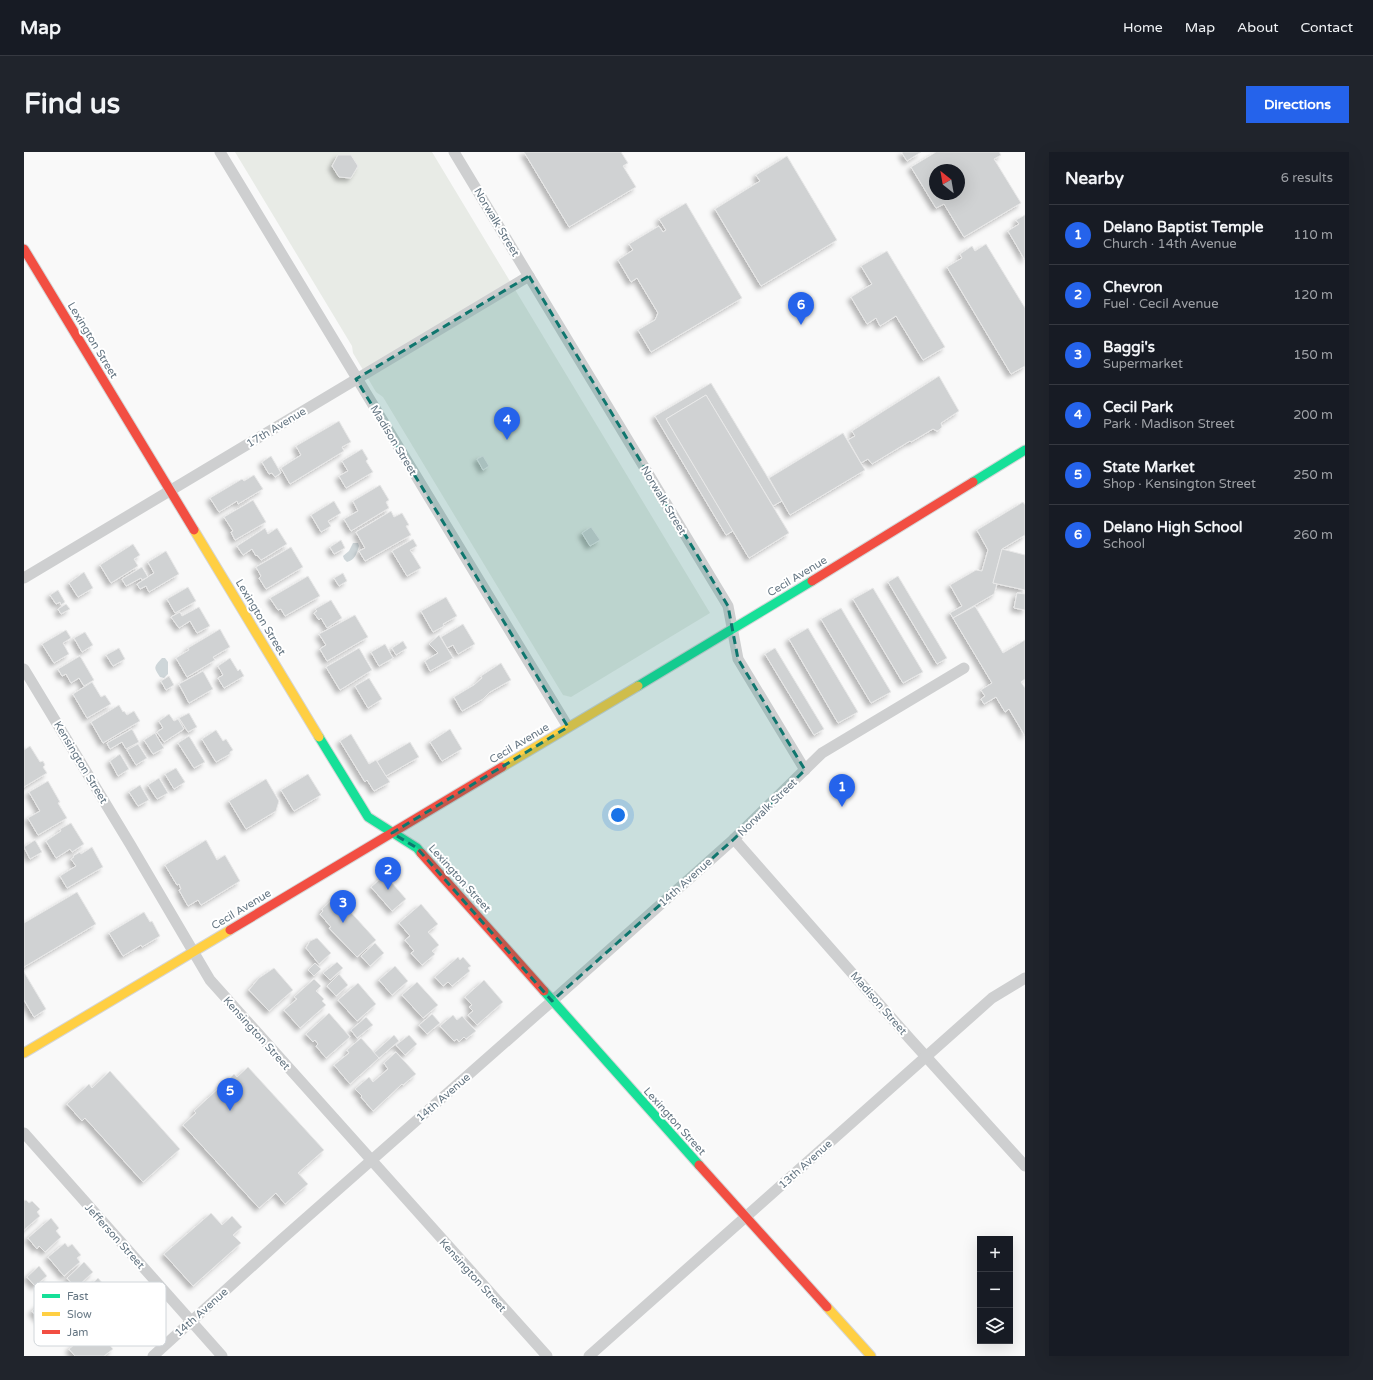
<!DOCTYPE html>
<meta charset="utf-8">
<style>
body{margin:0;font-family:"Varela Round",sans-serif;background:#20242c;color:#f1f3f6}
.controls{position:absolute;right:12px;bottom:12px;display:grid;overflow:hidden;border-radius:0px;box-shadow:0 4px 16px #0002}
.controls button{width:36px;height:36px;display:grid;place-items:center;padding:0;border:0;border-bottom:1px solid #363941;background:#171b24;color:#f1f3f6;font:20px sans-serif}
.compass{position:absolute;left:905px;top:12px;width:36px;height:36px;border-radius:50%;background:#171b24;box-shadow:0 4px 16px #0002;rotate:329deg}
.you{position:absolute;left:594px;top:663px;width:14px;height:14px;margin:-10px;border:3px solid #fff;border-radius:50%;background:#1a73e8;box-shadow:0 0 0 6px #1a73e833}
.badge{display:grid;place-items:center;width:26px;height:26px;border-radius:50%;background:#2563eb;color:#fff;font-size:13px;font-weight:700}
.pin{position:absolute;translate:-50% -33px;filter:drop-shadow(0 1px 2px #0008)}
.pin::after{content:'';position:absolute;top:21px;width:14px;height:12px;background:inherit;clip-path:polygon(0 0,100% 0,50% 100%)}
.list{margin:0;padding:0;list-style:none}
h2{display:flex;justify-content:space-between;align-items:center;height:52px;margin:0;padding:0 16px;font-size:17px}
h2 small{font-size:13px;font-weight:400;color:#9ea1a6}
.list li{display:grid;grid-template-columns:26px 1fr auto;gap:12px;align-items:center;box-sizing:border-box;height:60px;padding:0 16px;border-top:1px solid #363941}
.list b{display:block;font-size:15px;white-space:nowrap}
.list p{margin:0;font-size:13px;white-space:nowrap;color:#9ea1a6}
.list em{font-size:13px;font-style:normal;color:#9ea1a6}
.icon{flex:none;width:22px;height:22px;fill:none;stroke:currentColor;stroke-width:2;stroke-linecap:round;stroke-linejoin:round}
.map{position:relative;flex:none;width:1001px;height:1204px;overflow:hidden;border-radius:0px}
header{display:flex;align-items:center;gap:24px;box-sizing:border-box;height:56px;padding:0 20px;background:#171b24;border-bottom:1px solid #363941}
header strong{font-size:19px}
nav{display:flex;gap:22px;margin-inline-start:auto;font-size:14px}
.intro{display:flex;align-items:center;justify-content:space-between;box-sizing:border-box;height:96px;padding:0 24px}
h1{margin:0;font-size:28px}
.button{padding:10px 18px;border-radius:0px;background:#2563eb;color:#fff;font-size:14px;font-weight:700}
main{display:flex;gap:24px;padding:0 24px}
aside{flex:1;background:#171b24;border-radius:0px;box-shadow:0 4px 16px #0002}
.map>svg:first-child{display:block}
.green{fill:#e8ebe6}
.water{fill:#ced6d9}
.building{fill:#d0d2d3;stroke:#e8e8e8;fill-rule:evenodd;filter:url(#shadow)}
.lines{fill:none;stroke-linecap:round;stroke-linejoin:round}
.fast-casing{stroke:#d5d6d7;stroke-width:11}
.slow-casing{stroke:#d5d6d7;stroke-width:11}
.jam-casing{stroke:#d5d6d7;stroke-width:11}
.street{stroke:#cecfd0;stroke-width:11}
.fast{stroke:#16e098;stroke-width:9}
.slow{stroke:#ffcf43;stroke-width:9}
.jam{stroke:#f24e42;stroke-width:9}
.marked{fill:#0f766e;fill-opacity:0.2;stroke:#0f766e;stroke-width:3;stroke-dasharray:8 5;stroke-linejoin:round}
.labels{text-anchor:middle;stroke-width:4;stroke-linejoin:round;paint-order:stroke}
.street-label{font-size:11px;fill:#657683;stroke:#fff}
.key{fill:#fff;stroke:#d1d6da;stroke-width:1}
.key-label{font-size:11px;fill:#657683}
</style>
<header>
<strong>Map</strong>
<nav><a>Home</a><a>Map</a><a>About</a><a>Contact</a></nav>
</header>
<div class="intro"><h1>Find us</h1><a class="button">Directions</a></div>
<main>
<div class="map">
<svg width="1001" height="1204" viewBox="0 0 1001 1204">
<defs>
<filter id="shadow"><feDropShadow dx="-3.5" dy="3.5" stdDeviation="2" flood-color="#0004"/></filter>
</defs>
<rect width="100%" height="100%" fill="#f9f9f9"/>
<path class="green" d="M211,0H408L686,461L547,545L539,543L359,245L352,240L329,201L328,194Z"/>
<g class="water">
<path d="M329,391H334L335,394C333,401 331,408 323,410L320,407L319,404L325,399Z"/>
<path d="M138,506H141L144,510V522L140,526L136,525C130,515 129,516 138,506Z"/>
</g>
<g class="building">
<path d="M500,0H597L604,11L599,14L612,35L545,75Z"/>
<path d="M879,0H897L883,9L878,1Z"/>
<path d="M912,0H975L977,3L970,7L997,51L940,85L920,52L912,56L887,15ZM911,18H935V42H911Z"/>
<path d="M314,3H327L334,14L327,26L315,25L308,14Z"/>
<path d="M763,4L813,88L737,134L691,57L736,29L732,23Z"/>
<path d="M662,51L718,146L627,200L614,178L631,168L634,161L613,126L607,130L594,108L609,98L605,92L635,74L639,80L642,78L635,67Z"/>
<path d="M1001,63V108L984,79L995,72L992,68Z"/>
<path d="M962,92L1001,156V214L987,222L923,115L938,106L936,102L948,94L951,99Z"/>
<path d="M863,99L921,195L899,208L872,164L856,174L852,166L843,172L827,145L848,132L837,114Z"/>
<path d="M915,224L935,259L917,271L918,275L915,278L913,279L909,277L887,290L886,289L848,312L844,307L837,311L824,288L831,284L828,279Z"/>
<path d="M687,231L758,349L749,354L682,243L642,267L709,379L702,383L631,264Z"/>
<path d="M682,243L765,381L725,406L642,267Z"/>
<path d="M315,269L327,290L318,295L320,299L266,332L257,316L277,303L272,294Z"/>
<path d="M819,281L841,318L766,363L745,326Z"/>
<path d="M338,297L344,307L342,309L349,320L322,336L315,324L324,319L318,309Z"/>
<path d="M247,304L257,321L251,325L248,321L245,322L238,310Z"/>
<path d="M459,304L465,314L459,318L453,307Z"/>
<path d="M230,323L239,337L214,352L213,349L195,360L186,346L218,327L220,329Z"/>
<path d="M356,333L365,348L362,350L365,356L327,379L320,367L334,359L329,349Z"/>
<path d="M229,348L242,370L211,388L207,380L209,379L200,365Z"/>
<path d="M310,349L317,361L304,369L307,374L297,380L287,363Z"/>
<path d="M999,350L1001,353V383L978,397L969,431L973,432L970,442L929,466L926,461L938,454L926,433L952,418L958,419L964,398L953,378Z"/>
<path d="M367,359L370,365L378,361L385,373L382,374L387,383L341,409L335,399L341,396L332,380Z"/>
<path d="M567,375L576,388L566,394L558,381Z"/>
<path d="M241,376L244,382L253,376L263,392L237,408L233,403L232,404L228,397L219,403L213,394Z"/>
<path d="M389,387L393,394L386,398L397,416L383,424L368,399Z"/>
<path d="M317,388L321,396L310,402L306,395Z"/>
<path d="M109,392L116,403L110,407L114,414L87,431L76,413Z"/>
<path d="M267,395L279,415L242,437L235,426L237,424L232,415Z"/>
<path d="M978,397L1001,403V438L969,431Z"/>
<path d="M142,399L155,422L125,440L122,434L116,437L113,432L130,421L124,410Z"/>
<path d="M118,415L124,425L118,428L117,426L102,434L98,427Z"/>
<path d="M60,420L69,436L54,445L45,431Z"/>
<path d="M319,421L323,429L315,434L310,426Z"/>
<path d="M284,424L296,444L261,464L257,457L254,458L246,446Z"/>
<path d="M874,424L923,506L913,512L864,430Z"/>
<path d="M164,435L172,449L151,461L143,447Z"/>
<path d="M849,436L899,520L879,531L829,447Z"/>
<path d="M34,438L41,450L37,453L36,450L32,452L26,443Z"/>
<path d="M993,441L1001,442V458L990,456Z"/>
<path d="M422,445L433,464L419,472L420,474L409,480L397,459Z"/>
<path d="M307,448L318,466L303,476L297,466L295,468L290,461L293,459L291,457Z"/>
<path d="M42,452L46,457L37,462L34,457Z"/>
<path d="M951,454L979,501L1001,488V527L997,530L1001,536V584L985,557L981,560L972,545L960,552L957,547L961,544L957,538L968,531L929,466Z"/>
<path d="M175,455L186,474L173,481L166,469L155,476L147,465L156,460L158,464Z"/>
<path d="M817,456L867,540L847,551L797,467Z"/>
<path d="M331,463L344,485L303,509L296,497L302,493L295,482Z"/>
<path d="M439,472L451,492L434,502L429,493L423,496L417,485Z"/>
<path d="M784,476L834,560L814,571L765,487Z"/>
<path d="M196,477L206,495L189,505L191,508L163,525L152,506L165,498L164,496Z"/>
<path d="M42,478L47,486L39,491L45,502L30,511L18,492Z"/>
<path d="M61,480L69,493L58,500L50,486Z"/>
<path d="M415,483L429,506L406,519L401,509L414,501L405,492Z"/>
<path d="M379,489L383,496L372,503L368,496Z"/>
<path d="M361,492L369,506L355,514L347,500Z"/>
<path d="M95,496L101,507L89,514L82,503Z"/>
<path d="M335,496L348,518L316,538L302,515Z"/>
<path d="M751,496L800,577L790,583L741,502Z"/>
<path d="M56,504L70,528L60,534L55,526L47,531L42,522L38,524L34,517Z"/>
<path d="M206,506L214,519L216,517L220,524L200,536L194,526L199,523L194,514Z"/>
<path d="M477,511L487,528L466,540L459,547L438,559L430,545L450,533L458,526L457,524Z"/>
<path d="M179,519L189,537L165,551L155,532Z"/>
<path d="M145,524L150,533L142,538L137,529Z"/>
<path d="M345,526L358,547L344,556L331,534Z"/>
<path d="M68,530L77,545L81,543L87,552L63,566L49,542Z"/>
<path d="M95,553L99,560L100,559L103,563L110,559L116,569L79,591L67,570Z"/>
<path d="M165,561L173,575L164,580L155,566Z"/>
<path d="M145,562L150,569L154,567L160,577L140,590L133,580L139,576L135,569Z"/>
<path d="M108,577L115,590L102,597L98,590L86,597L83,591Z"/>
<path d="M426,577L438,597L418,609L406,590Z"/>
<path d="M192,578L199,589L202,587L209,598L206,600V602L192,610L178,587Z"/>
<path d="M131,581L140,596L129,602L120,588Z"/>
<path d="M327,582L345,612L352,608L366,630L350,639L343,628L341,630L316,589Z"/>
<path d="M165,584L181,610L170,616L154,591Z"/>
<path d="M386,590L395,605L362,624L353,609Z"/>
<path d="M114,592L123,606L112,613L103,598Z"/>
<path d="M6,594L16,610L19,609L21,613L19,615L23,621L0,635V598Z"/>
<path d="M96,602L105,617L94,624L86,609Z"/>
<path d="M152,616L161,630L150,637L141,622Z"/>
<path d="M284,622L297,643L270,659L257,638Z"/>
<path d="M135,626L144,641L133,647L124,633Z"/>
<path d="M242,627L255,649L252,659L222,677L205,649Z"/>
<path d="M24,629L36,650L34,651L43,666L14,683L4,666L16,659L5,640Z"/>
<path d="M116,633L125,648L114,654L105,640Z"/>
<path d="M47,671L60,692L48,700L46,697L32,706L22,689L37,679L36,677Z"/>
<path d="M11,688L18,700L6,707L0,695Z"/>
<path d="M182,688L193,708L201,703L216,729L177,753L174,748L164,754L155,738L157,737L155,732L153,733L141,713Z"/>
<path d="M68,695L79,715L43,736L36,724L52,714L47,707L50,705L49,704L56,700L57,702Z"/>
<path d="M361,723L382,747L368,759L347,735Z"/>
<path d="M53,740L72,772L0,815V771Z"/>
<path d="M312,744L352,788L333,805L305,776L307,775L296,762L299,759L298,757Z"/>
<path d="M397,752L414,772L404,780L415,793L408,799L411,802L398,813L387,801L390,799L381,788L386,784L375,771Z"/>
<path d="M120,760L126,770L128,769L136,784L118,795L117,793L99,804L85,781Z"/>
<path d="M293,786L307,801L295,812L282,796L286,789Z"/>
<path d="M351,791L360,801L346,814L337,804Z"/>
<path d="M434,805L436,808L439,805L447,814L444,816L446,819L428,834L424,830L419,834L411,825Z"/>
<path d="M313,810L319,816L306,828L299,821Z"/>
<path d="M291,811L297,817L290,824L284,818Z"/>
<path d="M371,814L384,829L368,843L355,828Z"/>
<path d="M250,816L269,838L245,859L225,838L235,826Z"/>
<path d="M0,820L22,857L10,865L0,848Z"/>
<path d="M315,822L324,833L312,844L303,834Z"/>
<path d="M290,827L297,834L292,839L300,847L298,849L302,853L276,876L260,858L273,847L270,845Z"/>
<path d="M460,828L479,850L453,873L444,863L449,859L445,855L448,853L441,845Z"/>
<path d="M393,830L414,853L399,866L378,843Z"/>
<path d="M334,831L352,852L333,869L314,848Z"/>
<path d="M305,861L326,885L302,906L292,894L294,892L291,888L289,890L282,882Z"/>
<path d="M408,862L416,871L403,882L395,873Z"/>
<path d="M429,863L433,868L438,864L452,879L442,887L440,885L435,890L433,887L430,889L416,874Z"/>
<path d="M342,865L349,873L333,886L327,878Z"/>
<path d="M370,883L375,889L355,906L350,901Z"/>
<path d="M385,883L393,892L381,903L372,893Z"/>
<path d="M337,886L355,906L326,932L310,913L325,901L323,898Z"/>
<path d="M372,900L392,922L379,933L378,932L349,959L337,945L338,944L331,937L345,925L349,930L364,917L360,911Z"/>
<path d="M224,915L300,998L274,1021L284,1032L261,1052L252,1041L235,1056L159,973L172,961L170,959L210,922L213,925Z"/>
<path d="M86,919L156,997L119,1030L61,966L58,969L43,952L65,932L68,936Z"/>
<path d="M2,1048L5,1051L8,1049L16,1057L13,1060L16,1064L0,1078V1049Z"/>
<path d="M187,1061L198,1073L208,1064L218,1075L209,1083L217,1091L169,1134L140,1102Z"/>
<path d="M27,1066L35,1076L32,1079L37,1085L21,1100L15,1094L13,1097L4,1086Z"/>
<path d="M41,1091L44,1095L48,1092L57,1103L53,1106L56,1110L40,1124L24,1105Z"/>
<path d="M60,1110L69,1120L52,1136L43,1126Z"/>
<path d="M15,1114L23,1124L11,1134L3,1125Z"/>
<path d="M74,1126L85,1139L68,1154L62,1146L64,1144L60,1139Z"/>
<path d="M18,1150L26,1159L16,1168L8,1159Z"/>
<path d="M64,1168L89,1197L80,1204H51L45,1197L61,1184L55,1177Z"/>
</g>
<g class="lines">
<defs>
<g id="fast">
<path d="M949,330L1001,298"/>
<path d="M614,534L788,429"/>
<path d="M295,585L344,665L393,696L397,701"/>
<path d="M520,839L675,1013"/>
</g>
<g id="slow">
<path d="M170,378L295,585"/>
<path d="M478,615L614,534"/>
<path d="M0,901L206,778"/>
<path d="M803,1155L847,1204"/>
</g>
<g id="jam">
<path d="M0,97L170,378"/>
<path d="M788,429L949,330"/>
<path d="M397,701L520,839"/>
<path d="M206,778L478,615"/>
<path d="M675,1013L803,1155"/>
</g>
</defs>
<use href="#fast" class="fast-casing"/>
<use href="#slow" class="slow-casing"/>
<use href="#jam" class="jam-casing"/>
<g class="street">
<path d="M196,0L544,575"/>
<path d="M430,0L704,454L714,507L781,618"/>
<path d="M0,426L505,124"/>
<path d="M0,517L106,692L186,828L523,1204"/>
<path d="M710,687L886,887L1001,1014"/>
<path d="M0,981L198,1204"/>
<path d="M129,1204L257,1088L528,849L710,687L798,601L940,516"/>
<path d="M565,1204L968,846L1001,826"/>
</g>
<use href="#fast" class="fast"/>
<use href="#slow" class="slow"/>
<use href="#jam" class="jam"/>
</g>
<path class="marked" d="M505,124L704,454L714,507L781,618L710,687L528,849L393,696L368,681L544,575L332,227Z"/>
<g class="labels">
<g class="street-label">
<text transform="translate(473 70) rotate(59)" y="4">Norwalk Street</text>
<text transform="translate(69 188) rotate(59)" y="4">Lexington Street</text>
<text transform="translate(252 275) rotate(-31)" y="4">17th Avenue</text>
<text transform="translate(370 288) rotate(59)" y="4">Madison Street</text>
<text transform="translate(640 348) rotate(59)" y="4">Norwalk Street</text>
<text transform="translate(773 424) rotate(-31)" y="4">Cecil Avenue</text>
<text transform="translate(237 465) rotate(59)" y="4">Lexington Street</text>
<text transform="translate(495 591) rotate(-31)" y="4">Cecil Avenue</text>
<text transform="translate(57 610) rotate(59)" y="4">Kensington Street</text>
<text transform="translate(743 655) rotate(-44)" y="4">Norwalk Street</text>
<text transform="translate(436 726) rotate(48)" y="4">Lexington Street</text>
<text transform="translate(661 730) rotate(-42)" y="4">14th Avenue</text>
<text transform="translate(217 757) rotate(-31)" y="4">Cecil Avenue</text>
<text transform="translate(855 851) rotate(49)" y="4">Madison Street</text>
<text transform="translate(233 881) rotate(48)" y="4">Kensington Street</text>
<text transform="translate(419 945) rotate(-41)" y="4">14th Avenue</text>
<text transform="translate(651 969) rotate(48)" y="4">Lexington Street</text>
<text transform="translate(781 1012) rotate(-42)" y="4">13th Avenue</text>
<text transform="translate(91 1084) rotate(48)" y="4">Jefferson Street</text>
<text transform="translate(449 1123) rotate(48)" y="4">Kensington Street</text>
<text transform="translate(177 1160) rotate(-42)" y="4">14th Avenue</text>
</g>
</g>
<rect x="10" y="1130" width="132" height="64" rx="6" class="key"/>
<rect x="18" y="1142" width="18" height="4" fill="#16e098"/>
<rect x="18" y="1160" width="18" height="4" fill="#ffcf43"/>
<rect x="18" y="1178" width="18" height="4" fill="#f24e42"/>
<g class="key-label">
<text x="43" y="1148">Fast</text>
<text x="43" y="1166">Slow</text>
<text x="43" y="1184">Jam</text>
</g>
</svg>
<div class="controls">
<button>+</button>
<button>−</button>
<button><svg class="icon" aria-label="layers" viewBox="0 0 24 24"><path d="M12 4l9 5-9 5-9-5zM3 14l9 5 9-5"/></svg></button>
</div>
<svg class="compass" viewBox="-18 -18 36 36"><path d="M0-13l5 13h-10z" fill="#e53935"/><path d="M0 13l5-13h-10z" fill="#9ea1a6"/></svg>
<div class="you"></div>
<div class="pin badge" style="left:818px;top:655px">1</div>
<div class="pin badge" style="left:364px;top:738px">2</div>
<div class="pin badge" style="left:319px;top:771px">3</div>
<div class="pin badge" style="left:483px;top:288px">4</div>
<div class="pin badge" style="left:206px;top:959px">5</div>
<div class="pin badge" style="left:777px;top:173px">6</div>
</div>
<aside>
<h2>Nearby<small>6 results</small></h2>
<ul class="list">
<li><span class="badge">1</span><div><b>Delano Baptist Temple</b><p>Church · 14th Avenue</p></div><em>110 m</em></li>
<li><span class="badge">2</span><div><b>Chevron</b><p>Fuel · Cecil Avenue</p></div><em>120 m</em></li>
<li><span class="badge">3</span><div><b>Baggi's</b><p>Supermarket</p></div><em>150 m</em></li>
<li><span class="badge">4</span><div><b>Cecil Park</b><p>Park · Madison Street</p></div><em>200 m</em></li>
<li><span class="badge">5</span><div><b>State Market</b><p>Shop · Kensington Street</p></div><em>250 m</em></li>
<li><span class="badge">6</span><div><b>Delano High School</b><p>School</p></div><em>260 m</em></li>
</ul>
</aside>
</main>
